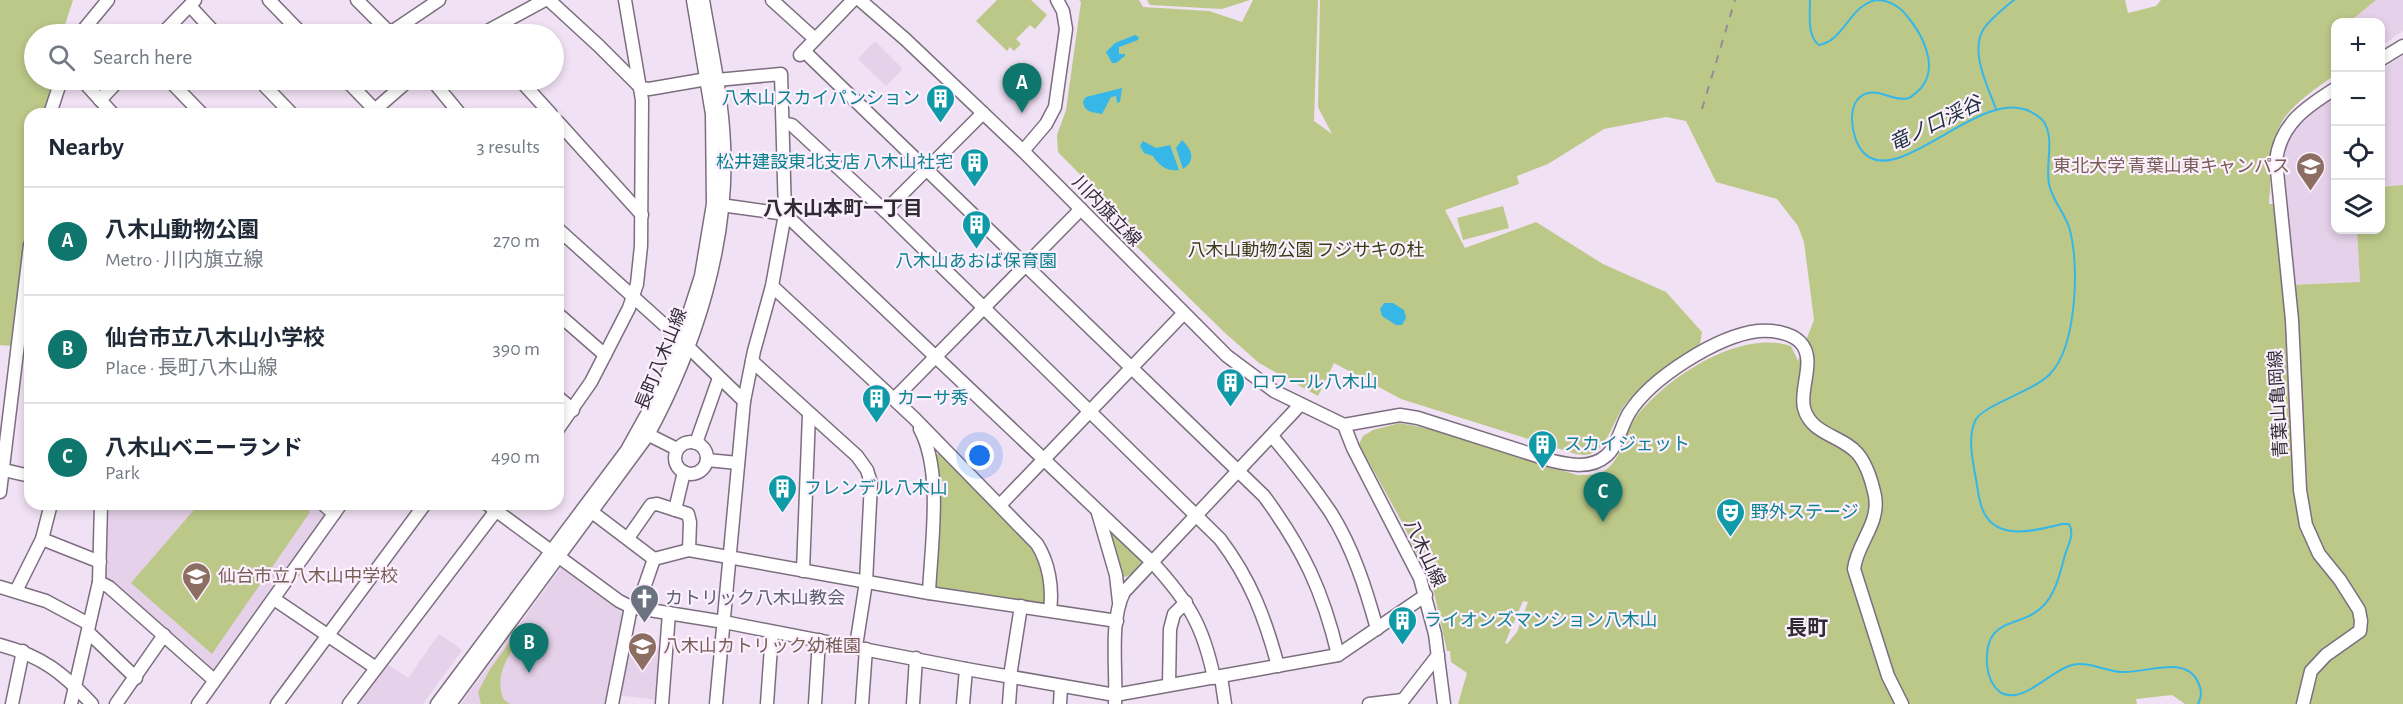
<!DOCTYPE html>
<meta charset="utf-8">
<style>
body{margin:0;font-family:"Alegreya Sans","Noto Sans JP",sans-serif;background:#f6f6f7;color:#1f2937}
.controls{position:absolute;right:18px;top:18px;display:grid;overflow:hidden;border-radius:12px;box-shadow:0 3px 9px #0003}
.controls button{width:54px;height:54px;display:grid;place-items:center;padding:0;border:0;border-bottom:2px solid #e0e1e3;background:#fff;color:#1f2937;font:30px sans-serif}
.you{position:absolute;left:980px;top:456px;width:21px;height:21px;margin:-15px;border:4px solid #fff;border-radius:50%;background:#1a73e8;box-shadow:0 0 0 9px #1a73e833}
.badge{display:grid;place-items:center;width:39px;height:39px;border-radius:50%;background:#0f766e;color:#fff;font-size:20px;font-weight:700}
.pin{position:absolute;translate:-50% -50px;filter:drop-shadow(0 2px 3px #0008)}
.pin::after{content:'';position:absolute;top:32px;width:21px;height:18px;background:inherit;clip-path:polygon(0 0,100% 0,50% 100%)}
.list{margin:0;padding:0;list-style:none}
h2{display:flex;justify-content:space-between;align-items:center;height:78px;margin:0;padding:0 24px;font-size:26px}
h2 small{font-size:20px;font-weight:400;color:#747a83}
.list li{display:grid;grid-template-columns:39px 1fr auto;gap:18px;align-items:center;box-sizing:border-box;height:108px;padding:0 24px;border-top:2px solid #e0e1e3}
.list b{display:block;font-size:22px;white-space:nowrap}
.list p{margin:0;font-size:20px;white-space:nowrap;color:#747a83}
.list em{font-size:20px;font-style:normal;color:#747a83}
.icon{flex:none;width:33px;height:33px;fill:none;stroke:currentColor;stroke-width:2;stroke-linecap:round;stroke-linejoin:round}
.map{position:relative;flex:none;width:2403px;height:704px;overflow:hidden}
.search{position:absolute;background:#fff;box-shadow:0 3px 9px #0003;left:24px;top:24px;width:540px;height:66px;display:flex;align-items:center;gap:15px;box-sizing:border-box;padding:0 21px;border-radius:33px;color:#747a83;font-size:22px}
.panel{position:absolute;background:#fff;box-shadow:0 3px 9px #0003;left:24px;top:108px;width:540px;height:402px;border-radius:18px}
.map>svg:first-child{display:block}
.built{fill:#e5d1e9}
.green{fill:#bcc888;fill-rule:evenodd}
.water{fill:#36b7e8}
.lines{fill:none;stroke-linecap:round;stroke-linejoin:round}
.stream{stroke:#36b7e8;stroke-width:2}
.minor-casing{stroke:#7c6e7f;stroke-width:15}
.minor{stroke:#fff;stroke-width:12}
.rail{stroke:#958b98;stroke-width:2;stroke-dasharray:8 8;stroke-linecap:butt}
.labels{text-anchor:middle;stroke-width:4.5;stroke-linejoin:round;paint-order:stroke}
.culture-label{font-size:18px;fill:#0d838f;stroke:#fcf0ff;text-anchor:start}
.education-label{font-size:18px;fill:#785e54;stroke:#fcf0ff;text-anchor:start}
.street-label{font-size:18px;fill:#312c33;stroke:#fcf0ff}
.park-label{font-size:18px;fill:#383e13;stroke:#fcf0ff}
.worship-label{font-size:18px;fill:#5b616d;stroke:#fcf0ff;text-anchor:start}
.water-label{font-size:20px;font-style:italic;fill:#192e38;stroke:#fcf0ff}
.neighbourhood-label{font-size:20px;font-weight:bold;fill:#312c33;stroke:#fcf0ff}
.quarter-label{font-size:21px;font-weight:bold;fill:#312c33;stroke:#fcf0ff}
</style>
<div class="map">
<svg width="2403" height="704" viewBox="0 0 2403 704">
<rect width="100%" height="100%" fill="#f1e1f4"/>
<g class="built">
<path d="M2376,0H2403V31L2381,46L2380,22H2354L2353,19Z"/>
<path d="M875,41L903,69L886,86L858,59Z"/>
<path d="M2403,56V185L2381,187V70Z"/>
<path d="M2335,97L2336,230H2357L2360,282L2294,284L2284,165L2286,146L2290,135L2298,123Z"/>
<path d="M105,504H322L327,516L216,671L209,672L106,581L103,575Z"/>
<path d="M563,565L626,616L609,704H461Z"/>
<path d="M439,634L462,650L423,704H355L386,663L408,678Z"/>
<path d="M628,643L663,647L659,700L617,695Z"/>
</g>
<g class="green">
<path d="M0,0H73L62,34H34V80H57L47,114H30V210L12,346L0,345Z"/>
<path d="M997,0H1031L1047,15L1035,29L1030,25L1016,39L1021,44L1014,51L1010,47L1007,51L976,21Z"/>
<path d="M1079,0H1139L1143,7L1209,11L1242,22L1253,0H1318L1314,121L1332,134L1318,107L1320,0H2125L2128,13L2156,6L2161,0H2376L2353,19L2354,22H2336L2335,75C2289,107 2269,121 2270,180C2271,188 2269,196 2269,204H2273L2276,209L2284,285L2360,282L2357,230H2380L2381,187L2403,185V704H2185L2172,695L2136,699L2137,704H1458L1467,673L1451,662L1450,651H1447L1433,588L1403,524L1359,444L1363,436L1373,430L1400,423L1430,429L1577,475C1588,475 1598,476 1607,469C1623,456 1624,433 1636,417C1667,377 1740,329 1791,346L1798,361L1814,320L1804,242L1798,226L1777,199L1716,182L1686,121L1666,117L1604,129L1548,164L1517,176L1519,184L1445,210L1465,248L1536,222L1603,264L1666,292L1702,332L1700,344C1675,362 1648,379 1627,402C1615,416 1609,444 1594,452C1588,456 1582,455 1576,454L1401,399L1334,363L1318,396L1259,363L1224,332L1137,247L1110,205L1058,152L1057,135L1066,110L1081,2ZM1523,601L1528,602L1517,632L1507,644L1505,643Z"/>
<path d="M1147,0H1250L1222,9L1150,5Z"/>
<path d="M1503,206L1509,228L1463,240L1457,218Z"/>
<path d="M941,452L1027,536L1043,562L1047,602L1043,606L934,588V456Z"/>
<path d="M199,504H301L310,512L212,654L131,583Z"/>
<path d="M1113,533L1141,561C1140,567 1132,575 1125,577L1120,574L1110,535Z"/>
<path d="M512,639L517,641C506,662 494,677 504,700L510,704H481L478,692L490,669Z"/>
</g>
<g class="water">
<path d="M1135,35L1139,37L1138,40L1119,47V54H1125V56L1116,63H1112L1106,52L1115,43Z"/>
<path d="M1122,88L1120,102L1117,103L1116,96L1111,97L1102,114C1093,112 1084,113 1083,101L1086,97Z"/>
<path d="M1182,140C1191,149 1197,160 1183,169L1176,148Z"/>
<path d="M1143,141L1156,148L1170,145L1179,170C1168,172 1158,165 1153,156L1144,153L1140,146Z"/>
<path d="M1384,303H1393L1404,310L1406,318L1402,325H1396L1382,316L1380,309Z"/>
</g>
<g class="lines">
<g class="stream">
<path d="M1810,0C1810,14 1807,37 1819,45C1844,41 1850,5 1876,0C1889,0 1900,7 1907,16C1923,35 1939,67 1921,88C1918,91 1913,96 1909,98C1895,102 1882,90 1868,93C1844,99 1851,139 1863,152C1896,190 1978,90 2027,110C2033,113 2040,116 2044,122C2055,140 2045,164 2049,184C2052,200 2064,212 2069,227C2080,263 2077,346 2050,374C2033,392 1982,405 1975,421C1968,437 1972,457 1975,474C1977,484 1978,495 1981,505C1992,543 2034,531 2062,524H2069C2075,534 2068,545 2065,555C2060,573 2056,593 2043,606C2020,630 1984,614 1987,665C1988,677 1992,686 2001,693C2025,704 2049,671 2072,665C2089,661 2104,671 2121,672C2145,674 2185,654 2198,682C2202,690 2202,697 2198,704"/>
<path d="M1996,109C1988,87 1970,53 1983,30C1990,19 2004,8 2014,0"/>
</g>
<defs>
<g id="minor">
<path d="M269,0L302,34"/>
<path d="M357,0L391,34"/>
<path d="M549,0L599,46L641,88L649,89L707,79"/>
<path d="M772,0L815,39"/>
<path d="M860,0L905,39L1023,151L1227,356L1274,391L1344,425"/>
<path d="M190,6L216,34"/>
<path d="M390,33L439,0"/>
<path d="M80,34L108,0"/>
<path d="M162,34L195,0"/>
<path d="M482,34L545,0"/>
<path d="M804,51L1264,496C1303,549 1323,591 1338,655"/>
<path d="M800,55L853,0"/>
<path d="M2380,60L2403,46"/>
<path d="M82,80L113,114"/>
<path d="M169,80L202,114"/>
<path d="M259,80L292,114"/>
<path d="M346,80L379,114"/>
<path d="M432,80L460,114"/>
<path d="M520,80L551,114"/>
<path d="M100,100L119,80"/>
<path d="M50,114L61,80"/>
<path d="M370,114L409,80"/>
<path d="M558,122L642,215"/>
<path d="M783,123L792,125L885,211L1220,539C1251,580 1265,618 1278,666"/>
<path d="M1023,151L1046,124L1055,107L1066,29L1063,11L1057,0"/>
<path d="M721,205L785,214L1152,562C1188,601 1203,625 1214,678"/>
<path d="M885,211L983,113"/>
<path d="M558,229L681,340L744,401"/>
<path d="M772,286L914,418L1037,544C1049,563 1053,588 1050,610"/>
<path d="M558,314L605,355"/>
<path d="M752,361L857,456L867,470L871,483L866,582L856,646"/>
<path d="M558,397L573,410"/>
<path d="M894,399L1081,209"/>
<path d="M1344,425L1400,415L1418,418L1553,461C1570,465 1591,469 1606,456C1618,446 1621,426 1629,413C1651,378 1717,336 1758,331C1771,330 1790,332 1800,342C1817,359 1799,388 1804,408C1811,435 1842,435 1858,454C1867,465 1872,482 1875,496C1880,524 1857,543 1854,569L1888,676L1902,704"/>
<path d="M1344,425L1353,448L1420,578L1435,634L1444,704"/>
<path d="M558,429L591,382L629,308L637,284L641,246L642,100L625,0"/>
<path d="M920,429C943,472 931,545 929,593"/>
<path d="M641,431L677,449"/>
<path d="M1272,436C1293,461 1313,486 1331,513C1353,548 1366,589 1377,629"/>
<circle cx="691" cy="458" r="16"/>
<path d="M696,443L719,378"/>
<path d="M707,460L738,463"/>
<path d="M0,469L30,476"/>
<path d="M0,492L30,245"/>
<path d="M323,504L334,514"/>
<path d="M487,504L619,601L631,607L724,622L966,669L1115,695L1338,655L1426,595"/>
<path d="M1000,505L1183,314"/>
<path d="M588,509L654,559"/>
<path d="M675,510L684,472"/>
<path d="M1098,513L1116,575L1119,602"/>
<path d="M628,538L651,505L657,504L688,514L690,522L689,550"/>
<path d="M42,539L100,562"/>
<path d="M654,559L689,550L929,593L1117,621"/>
<path d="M803,571L809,414"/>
<path d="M99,582L109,587L214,680"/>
<path d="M0,587L46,601L89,624"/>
<path d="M16,591L42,539L51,504"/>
<path d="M274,599L376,668"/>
<path d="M637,608L654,559"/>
<path d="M88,632L136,678"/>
<path d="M0,645C42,656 63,673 92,704"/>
<path d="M1010,676L1021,606"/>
<path d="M1221,677L1225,704"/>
<path d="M1169,685L1170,629L1174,614L1186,602"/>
<path d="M12,704L23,651"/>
<path d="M71,704L99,582L101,504"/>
<path d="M116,704L164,635"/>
<path d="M198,704L341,504"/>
<path d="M277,704L425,504"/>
<path d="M349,704L501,504"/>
<path d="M437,704L627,450L662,387L675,356L701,276L713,204L712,114L693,0"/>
<path d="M450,704L648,435C695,348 729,244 724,144C722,95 711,48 703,0"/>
<path d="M612,704L631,607"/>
<path d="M662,704L669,613"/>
<path d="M716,704L744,401L754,351L772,286L785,214L781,74L717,80"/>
<path d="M767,704L772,632"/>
<path d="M815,704L819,640"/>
<path d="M862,704L866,649"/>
<path d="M913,704L916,658"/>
<path d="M963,704L966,669"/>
<path d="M1009,704L1011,677"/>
<path d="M1060,704L1061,686"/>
<path d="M1115,704C1117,670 1109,622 1124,592L1300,405"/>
<path d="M1369,704L1403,700"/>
<path d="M1400,704L1438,655"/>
<path d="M2303,704L2311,671L2326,655L2360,631L2361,621L2359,610L2340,580L2319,554L2306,525L2300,490L2292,320L2276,161C2280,124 2306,107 2336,88"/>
</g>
</defs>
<use href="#minor" class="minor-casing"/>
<use href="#minor" class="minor"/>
<path class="rail" d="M1702,109L1735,0"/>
</g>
<defs>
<symbol id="building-pin" viewBox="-11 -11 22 30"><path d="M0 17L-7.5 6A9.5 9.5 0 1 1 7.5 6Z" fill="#0f9aa8" stroke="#fcf0ff"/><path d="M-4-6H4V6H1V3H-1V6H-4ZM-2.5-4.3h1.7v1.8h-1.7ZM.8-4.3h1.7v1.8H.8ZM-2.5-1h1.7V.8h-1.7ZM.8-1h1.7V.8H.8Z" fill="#fff"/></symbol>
<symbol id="university-pin" viewBox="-11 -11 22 30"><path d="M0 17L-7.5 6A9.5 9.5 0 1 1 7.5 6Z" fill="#8d6e63" stroke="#fcf0ff"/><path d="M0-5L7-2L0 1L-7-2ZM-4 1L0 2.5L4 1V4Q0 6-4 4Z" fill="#fff"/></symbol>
<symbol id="theatre-pin" viewBox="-11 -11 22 30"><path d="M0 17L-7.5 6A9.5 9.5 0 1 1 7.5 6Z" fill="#0f9aa8" stroke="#fcf0ff"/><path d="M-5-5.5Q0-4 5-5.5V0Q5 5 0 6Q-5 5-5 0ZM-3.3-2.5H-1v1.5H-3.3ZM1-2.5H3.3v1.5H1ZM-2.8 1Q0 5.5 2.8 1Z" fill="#fff"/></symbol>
<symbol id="school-pin" viewBox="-11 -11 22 30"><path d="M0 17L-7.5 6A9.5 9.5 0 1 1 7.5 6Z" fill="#8d6e63" stroke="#fcf0ff"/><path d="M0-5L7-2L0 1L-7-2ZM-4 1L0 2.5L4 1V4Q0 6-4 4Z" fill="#fff"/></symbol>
<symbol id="church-pin" viewBox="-11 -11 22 30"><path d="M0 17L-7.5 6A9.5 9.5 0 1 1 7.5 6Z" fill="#6b7280" stroke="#fcf0ff"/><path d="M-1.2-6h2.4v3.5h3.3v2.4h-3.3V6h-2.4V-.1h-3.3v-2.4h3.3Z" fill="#fff"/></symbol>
</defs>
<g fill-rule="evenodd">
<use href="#building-pin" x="924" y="82" width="33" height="45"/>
<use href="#building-pin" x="958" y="146" width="33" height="45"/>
<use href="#university-pin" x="2294" y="150" width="33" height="45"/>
<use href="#building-pin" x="960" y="208" width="33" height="45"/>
<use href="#building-pin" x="1214" y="366" width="33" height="45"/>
<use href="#building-pin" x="860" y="382" width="33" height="45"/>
<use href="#building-pin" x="1526" y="428" width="33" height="45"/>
<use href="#building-pin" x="766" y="472" width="33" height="45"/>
<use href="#theatre-pin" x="1714" y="496" width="33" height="45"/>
<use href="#school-pin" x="180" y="560" width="33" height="45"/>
<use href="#church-pin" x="628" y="582" width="33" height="45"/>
<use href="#building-pin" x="1386" y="604" width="33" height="45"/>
<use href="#school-pin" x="626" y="630" width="33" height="45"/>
</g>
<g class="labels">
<g class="culture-label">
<text x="920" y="104" text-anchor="end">八木山スカイパンション</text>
<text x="953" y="168" text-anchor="end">松井建設東北支店 八木山社宅</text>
<text x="976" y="267" text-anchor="middle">八木山あおば保育園</text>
<text x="1252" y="388">ロワール八木山</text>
<text x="897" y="404">カーサ秀</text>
<text x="1564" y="450">スカイジェット</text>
<text x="804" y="494">フレンデル八木山</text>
<text x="1751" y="518">野外ステージ</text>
<text x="1424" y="626">ライオンズマンション八木山</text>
</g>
<g class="education-label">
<text x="2290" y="172" text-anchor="end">東北大学 青葉山東キャンパス</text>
<text x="218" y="582">仙台市立八木山中学校</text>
<text x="663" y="652">八木山カトリック幼稚園</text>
</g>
<g class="street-label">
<text transform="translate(1107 211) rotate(46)" y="6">川内旗立線</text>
<text transform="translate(661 359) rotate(-68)" y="6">長町八木山線</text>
<text transform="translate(2278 404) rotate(-93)" y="6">青葉山亀岡線</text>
<text transform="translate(1425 553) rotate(65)" y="6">八木山線</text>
</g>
<g class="park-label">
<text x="1306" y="256">八木山動物公園 フジサキの杜</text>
</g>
<g class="worship-label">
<text x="665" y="604">カトリック八木山教会</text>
</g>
<g class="water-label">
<text transform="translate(1935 123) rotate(-26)" y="7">竜ノ口渓谷</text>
</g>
<g class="neighbourhood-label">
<text x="843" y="215">八木山本町一丁目</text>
</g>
<g class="quarter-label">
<text x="1807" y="635">長町</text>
</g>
</g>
</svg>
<div class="controls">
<button>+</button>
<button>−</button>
<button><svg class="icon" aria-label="locate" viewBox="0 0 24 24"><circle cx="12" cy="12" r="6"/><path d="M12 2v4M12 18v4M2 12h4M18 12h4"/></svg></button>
<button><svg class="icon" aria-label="layers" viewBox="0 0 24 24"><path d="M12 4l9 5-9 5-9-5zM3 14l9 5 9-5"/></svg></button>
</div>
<div class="you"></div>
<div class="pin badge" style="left:1022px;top:113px">A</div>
<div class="pin badge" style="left:529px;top:673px">B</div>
<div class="pin badge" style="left:1603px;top:522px">C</div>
<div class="search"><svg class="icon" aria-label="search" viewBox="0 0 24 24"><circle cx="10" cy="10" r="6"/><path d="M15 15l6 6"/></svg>Search here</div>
<section class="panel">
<h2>Nearby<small>3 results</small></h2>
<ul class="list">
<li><span class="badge">A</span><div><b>八木山動物公園</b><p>Metro · 川内旗立線</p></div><em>270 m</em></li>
<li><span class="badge">B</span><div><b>仙台市立八木山小学校</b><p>Place · 長町八木山線</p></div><em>390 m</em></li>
<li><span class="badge">C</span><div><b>八木山ベニーランド</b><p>Park</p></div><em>490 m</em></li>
</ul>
</section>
</div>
